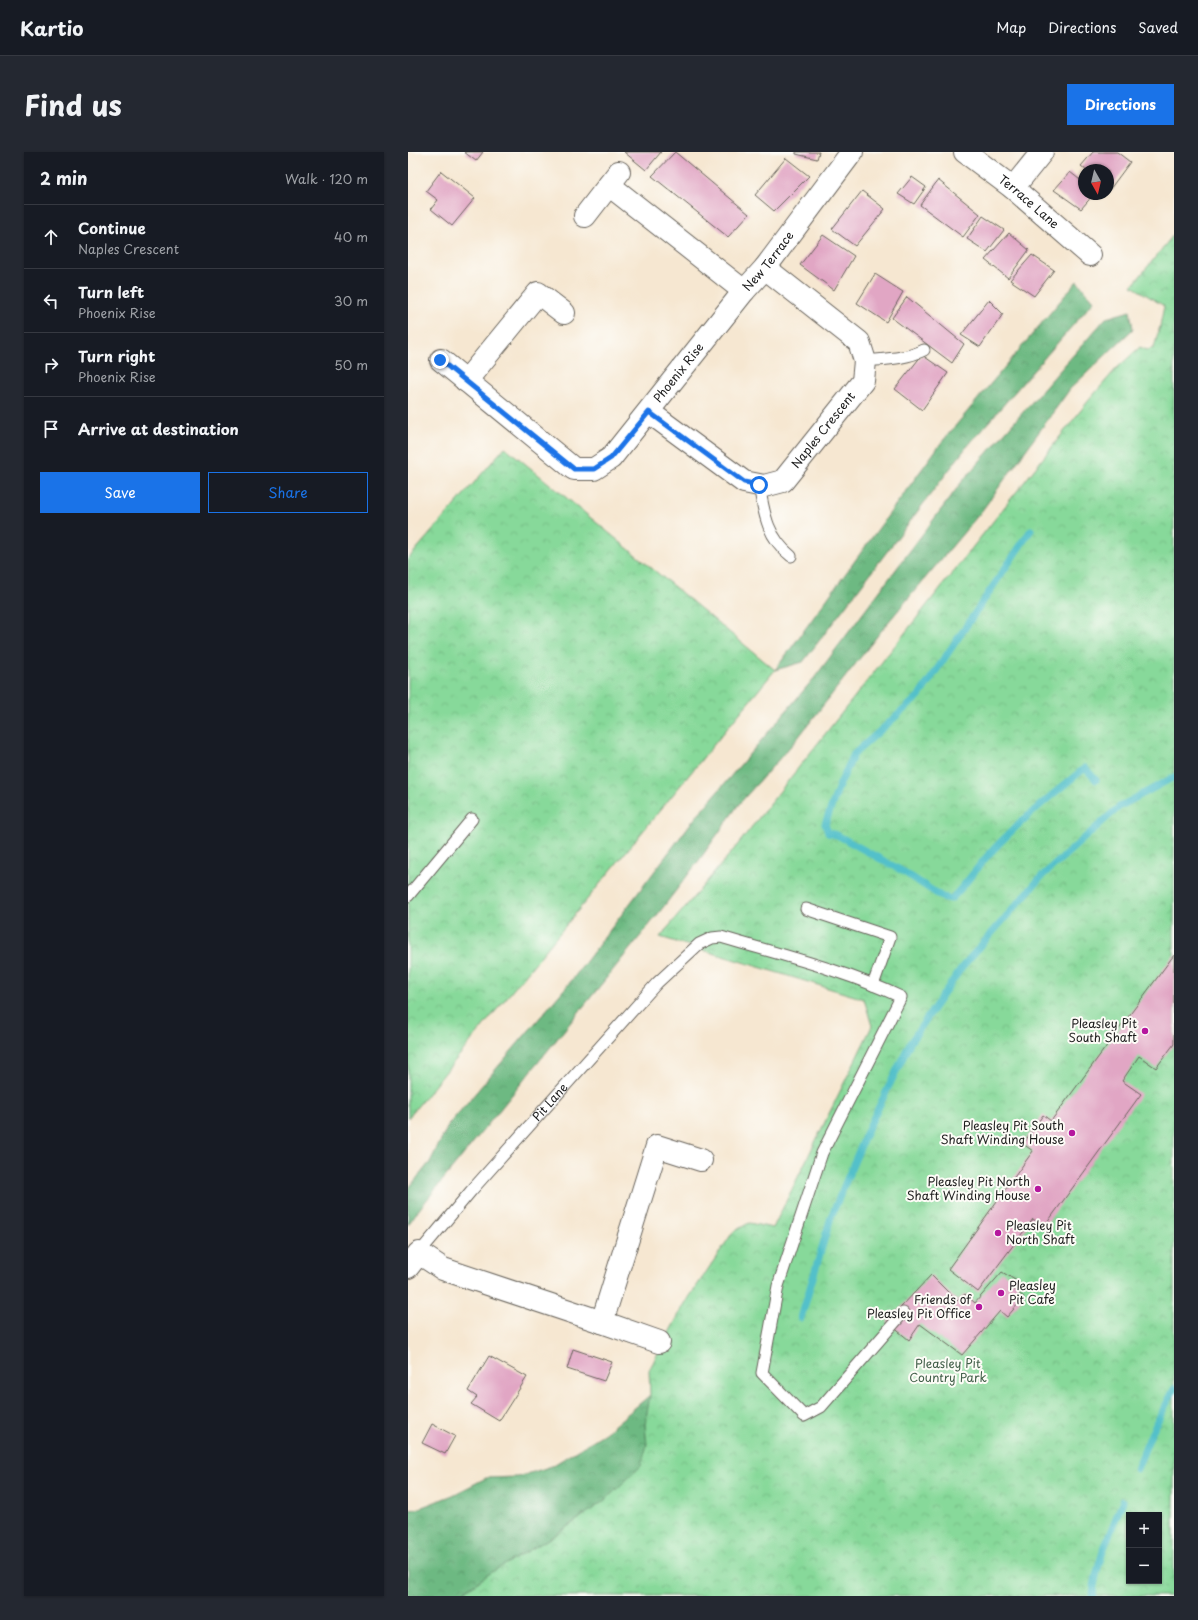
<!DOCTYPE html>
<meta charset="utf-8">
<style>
body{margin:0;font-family:"Playpen Sans",sans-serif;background:#242831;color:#f1f3f6}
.controls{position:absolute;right:12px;bottom:12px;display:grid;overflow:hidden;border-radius:0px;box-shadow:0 1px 3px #0004}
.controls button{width:36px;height:36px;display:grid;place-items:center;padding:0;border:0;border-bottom:1px solid #363941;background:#171b24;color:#f1f3f6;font:20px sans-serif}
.compass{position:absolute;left:670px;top:12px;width:36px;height:36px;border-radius:50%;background:#171b24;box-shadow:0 1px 3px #0004;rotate:172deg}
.stop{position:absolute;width:12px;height:12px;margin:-9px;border:3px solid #1a73e8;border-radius:50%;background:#fff}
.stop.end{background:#1a73e8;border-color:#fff;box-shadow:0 1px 4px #0008}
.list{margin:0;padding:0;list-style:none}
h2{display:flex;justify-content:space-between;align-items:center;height:52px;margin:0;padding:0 16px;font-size:17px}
h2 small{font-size:13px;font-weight:400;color:#9ea1a6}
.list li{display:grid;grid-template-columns:26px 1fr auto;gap:12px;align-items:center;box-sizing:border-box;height:64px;padding:0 16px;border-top:1px solid #363941}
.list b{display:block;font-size:15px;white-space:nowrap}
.list p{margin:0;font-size:13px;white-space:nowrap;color:#9ea1a6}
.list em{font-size:13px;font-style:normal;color:#9ea1a6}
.actions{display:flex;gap:8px;padding:12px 16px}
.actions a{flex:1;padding:9px 0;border:1px solid #1a73e8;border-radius:0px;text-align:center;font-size:14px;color:#1a73e8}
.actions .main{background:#1a73e8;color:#fff}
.icon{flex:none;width:22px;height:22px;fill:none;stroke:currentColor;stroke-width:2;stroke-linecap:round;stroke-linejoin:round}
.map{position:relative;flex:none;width:766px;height:1444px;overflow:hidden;border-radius:0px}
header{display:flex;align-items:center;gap:24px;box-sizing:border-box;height:56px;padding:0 20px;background:#171b24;border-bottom:1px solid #363941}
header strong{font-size:19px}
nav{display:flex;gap:22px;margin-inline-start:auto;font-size:14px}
.intro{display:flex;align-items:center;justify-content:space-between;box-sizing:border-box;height:96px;padding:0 24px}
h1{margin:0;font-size:28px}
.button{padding:10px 18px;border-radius:0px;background:#1a73e8;color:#fff;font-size:14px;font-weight:700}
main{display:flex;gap:24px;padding:0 24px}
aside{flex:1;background:#171b24;border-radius:0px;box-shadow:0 1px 3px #0004}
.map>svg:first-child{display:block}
.forest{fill:url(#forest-crowns);stroke:#446a4f}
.park{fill:url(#park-crowns);stroke:#527a5b;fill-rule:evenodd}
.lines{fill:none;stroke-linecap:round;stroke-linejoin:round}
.stream{stroke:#53c0ca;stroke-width:7}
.building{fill:#e1a6c4}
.service-casing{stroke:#68635b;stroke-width:13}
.minor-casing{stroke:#68635b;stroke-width:24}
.service{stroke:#fff;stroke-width:11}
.minor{stroke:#fff;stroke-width:22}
.route{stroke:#1a73e8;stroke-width:5}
.poi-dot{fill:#b5179e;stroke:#fdfcf7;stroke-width:1.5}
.labels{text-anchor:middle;stroke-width:4;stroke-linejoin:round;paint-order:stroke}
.street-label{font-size:12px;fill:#1c1c1c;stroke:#fdfcf7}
.poi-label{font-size:12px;fill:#1c1c1c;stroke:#fdfcf7;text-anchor:end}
.park-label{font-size:12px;fill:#415e48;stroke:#fdfcf7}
</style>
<header>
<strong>Kartio</strong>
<nav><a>Map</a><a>Directions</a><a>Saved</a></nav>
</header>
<div class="intro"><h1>Find us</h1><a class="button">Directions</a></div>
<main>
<aside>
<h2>2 min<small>Walk · 120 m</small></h2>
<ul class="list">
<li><svg class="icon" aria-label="ahead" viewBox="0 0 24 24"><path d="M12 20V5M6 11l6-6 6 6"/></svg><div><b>Continue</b><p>Naples Crescent</p></div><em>40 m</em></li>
<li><svg class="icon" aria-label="left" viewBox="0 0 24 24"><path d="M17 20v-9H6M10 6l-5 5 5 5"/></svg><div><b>Turn left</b><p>Phoenix Rise</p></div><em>30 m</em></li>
<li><svg class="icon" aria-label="right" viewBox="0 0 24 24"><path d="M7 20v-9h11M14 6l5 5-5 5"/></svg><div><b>Turn right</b><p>Phoenix Rise</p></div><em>50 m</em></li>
<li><svg class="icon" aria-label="arrive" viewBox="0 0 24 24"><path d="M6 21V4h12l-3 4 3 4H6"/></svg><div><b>Arrive at destination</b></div></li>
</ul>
<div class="actions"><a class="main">Save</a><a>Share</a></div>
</aside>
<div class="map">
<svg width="766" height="1444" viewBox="0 0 766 1444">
<defs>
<pattern id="forest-crowns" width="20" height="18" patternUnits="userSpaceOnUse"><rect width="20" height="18" fill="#6db982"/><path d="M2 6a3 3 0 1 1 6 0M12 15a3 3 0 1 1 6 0" fill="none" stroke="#5e9e70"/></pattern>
<pattern id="park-crowns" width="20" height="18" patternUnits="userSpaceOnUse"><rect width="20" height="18" fill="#87d99a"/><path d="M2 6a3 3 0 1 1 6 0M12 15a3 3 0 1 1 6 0" fill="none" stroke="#74ba84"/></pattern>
</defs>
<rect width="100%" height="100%" fill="#fdfcf7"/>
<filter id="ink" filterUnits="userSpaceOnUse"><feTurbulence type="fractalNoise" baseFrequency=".025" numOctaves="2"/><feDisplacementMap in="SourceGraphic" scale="8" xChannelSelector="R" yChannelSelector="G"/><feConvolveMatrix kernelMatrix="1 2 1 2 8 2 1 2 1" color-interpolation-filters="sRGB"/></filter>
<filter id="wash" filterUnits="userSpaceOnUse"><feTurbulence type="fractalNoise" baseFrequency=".012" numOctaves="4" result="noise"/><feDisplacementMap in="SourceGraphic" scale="16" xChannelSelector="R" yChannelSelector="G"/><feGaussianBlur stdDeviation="0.9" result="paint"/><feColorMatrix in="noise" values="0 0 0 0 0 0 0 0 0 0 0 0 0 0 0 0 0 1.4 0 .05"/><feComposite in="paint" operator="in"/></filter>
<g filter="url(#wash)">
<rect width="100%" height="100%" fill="#f6e7d1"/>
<g class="forest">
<path d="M669,129L686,149L557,297L395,510L367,518L533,291Z"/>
<path d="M722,159L725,177L662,237L573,360L477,474L389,587L331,652L292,707L247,766L9,1060L0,1073V1037L22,1010L41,972L164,828L283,671L407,525L556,327L698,166Z"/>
<path d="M242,1243L237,1273L239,1293L233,1314L196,1349L149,1382L84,1420L49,1444H0V1358L9,1357L45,1343L78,1326L110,1325L144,1314L197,1281Z"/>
</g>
<g class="park">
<path d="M766,82V1444H50L84,1420L149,1382L196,1349L233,1314L239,1293L237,1273L242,1243L241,1218L276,1153L325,1080L341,1071L365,1076L464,874L456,847L252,785L327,696L681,248L708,217L732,195L739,198L746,196L752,174L756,154L724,134ZM721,1363H751V1429H721Z"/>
<path d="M97,295L367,518L0,966V407Z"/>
</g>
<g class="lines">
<g class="stream">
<path d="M623,378L511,544L446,602L431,634L417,672L420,681L429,683L496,720L534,745L543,747C559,732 570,713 585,698C613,668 646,641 677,616L688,628"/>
<path d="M393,1166L423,1065L460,977L502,891L554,815L634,724L711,655L766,625"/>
<path d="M729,1317L743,1282L766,1237"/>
<path d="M685,1444C687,1414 703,1378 715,1349"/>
</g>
</g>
<g id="blocks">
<g class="building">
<path d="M56,0H75L68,9Z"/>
<path d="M216,0H253L238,18Z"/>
<path d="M267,0L341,62L320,85L244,24Z"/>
<path d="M388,0H411L409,7L388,2Z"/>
<path d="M685,0H709L722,10L702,37L700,36V18H678L673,14Z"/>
<path d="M378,6L401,24L366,59L347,43Z"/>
<path d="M33,19L67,46L44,74L23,57L30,48L18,39Z"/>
<path d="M662,20L676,31V42H686L673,57L646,38Z"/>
<path d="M504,25L518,35L506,52L490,42Z"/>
<path d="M530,28L572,62L555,85L512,53Z"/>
<path d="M454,39L477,57L447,94L424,77Z"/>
<path d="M575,64L596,78L579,100L559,87Z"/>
<path d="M601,81L621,98L600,126L577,108Z"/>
<path d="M415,83L446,104L426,138L392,113Z"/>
<path d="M624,103L646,118L626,144L602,128Z"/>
<path d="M467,122L495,140L478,170L449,151Z"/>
<path d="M499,145L556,192L544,211L484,166Z"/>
<path d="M581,148L595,162L572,195L553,183Z"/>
<path d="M514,203L540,221L514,258L487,237Z"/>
<path d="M766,803V892L748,916L731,904L714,929L733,942L636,1075L625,1067L570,1140L540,1117L625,999L615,992L635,963L643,969Z"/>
<path d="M594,1120L612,1131L606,1138L616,1145L599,1165L592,1159L554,1203L512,1172L501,1188L479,1170L523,1123L549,1149L557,1142L567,1151Z"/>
<path d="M165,1197L204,1210L196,1229L159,1217Z"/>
<path d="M81,1204L119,1225L91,1269L63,1252L69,1245L60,1239Z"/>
<path d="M24,1272L47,1284L37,1302L14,1291Z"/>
</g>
</g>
</g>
<g filter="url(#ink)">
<use href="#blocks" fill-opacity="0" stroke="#68635b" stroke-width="1"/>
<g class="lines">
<defs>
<g id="service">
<path d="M457,209C477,207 498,207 516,198"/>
<path d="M351,333C356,361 359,385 383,404"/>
<path d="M0,744L64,667"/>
<path d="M398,757L482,785L465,833"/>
<path id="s1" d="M11,1101L63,1039L249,831L291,792L304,786L313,785C373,803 436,818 493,845L414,1001L370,1134L354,1221L396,1264L413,1255L495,1161"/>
</g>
<g id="minor">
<path id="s2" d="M557,0L605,36L682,103"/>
<path id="s3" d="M201,33L336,139L357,116L444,0"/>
<path d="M605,36L634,0"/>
<path d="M177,64L211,20"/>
<path id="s4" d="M33,208L166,317H186L203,306L336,139"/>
<path d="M58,229L130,141L156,161"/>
<path id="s5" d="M241,260L336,330L356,334L375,329L455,229L457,209L451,190L357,116"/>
<path d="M0,1115L11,1101L35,1117L194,1170L251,1190"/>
<path d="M194,1170L249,994L293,1008"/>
</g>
</defs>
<use href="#service" class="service-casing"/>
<use href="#minor" class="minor-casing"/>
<use href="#service" class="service"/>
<use href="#minor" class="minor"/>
</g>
</g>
<g class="lines" filter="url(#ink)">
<path class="route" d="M32,208L166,317H186L203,306L241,260L336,330L351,333"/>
</g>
<g class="poi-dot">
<circle cx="737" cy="879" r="4"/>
<circle cx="664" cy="981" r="4"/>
<circle cx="630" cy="1037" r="4"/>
<circle cx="590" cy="1081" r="4"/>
<circle cx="593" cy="1141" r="4"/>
<circle cx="571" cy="1155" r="4"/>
</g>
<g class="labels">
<g class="street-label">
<text dy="4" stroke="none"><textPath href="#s2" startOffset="81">Terrace Lane</textPath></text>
<text dy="4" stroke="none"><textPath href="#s3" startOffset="210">New Terrace</textPath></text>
<text dy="4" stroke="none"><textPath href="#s4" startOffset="321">Phoenix Rise</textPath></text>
<text dy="4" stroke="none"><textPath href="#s5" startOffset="223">Naples Crescent</textPath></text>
<text dy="4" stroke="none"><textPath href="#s1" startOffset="200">Pit Lane</textPath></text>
</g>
<g class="poi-label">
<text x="729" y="876">Pleasley Pit<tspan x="729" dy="14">South Shaft</tspan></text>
<text x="656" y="978">Pleasley Pit South<tspan x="656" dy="14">Shaft Winding House</tspan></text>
<text x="622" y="1034">Pleasley Pit North<tspan x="622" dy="14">Shaft Winding House</tspan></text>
<text x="598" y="1078" text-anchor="start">Pleasley Pit<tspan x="598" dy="14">North Shaft</tspan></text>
<text x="601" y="1138" text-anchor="start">Pleasley<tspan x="601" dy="14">Pit Cafe</tspan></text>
<text x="563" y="1152">Friends of<tspan x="563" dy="14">Pleasley Pit Office</tspan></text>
</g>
<g class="park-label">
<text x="540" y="1216">Pleasley Pit<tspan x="540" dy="14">Country Park</tspan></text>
</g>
</g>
</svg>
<div class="controls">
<button>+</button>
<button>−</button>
</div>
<svg class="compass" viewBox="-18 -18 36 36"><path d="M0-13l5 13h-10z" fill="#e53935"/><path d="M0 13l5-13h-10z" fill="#9ea1a6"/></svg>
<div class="stop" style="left:351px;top:333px"></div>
<div class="stop end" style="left:32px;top:208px"></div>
</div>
</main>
